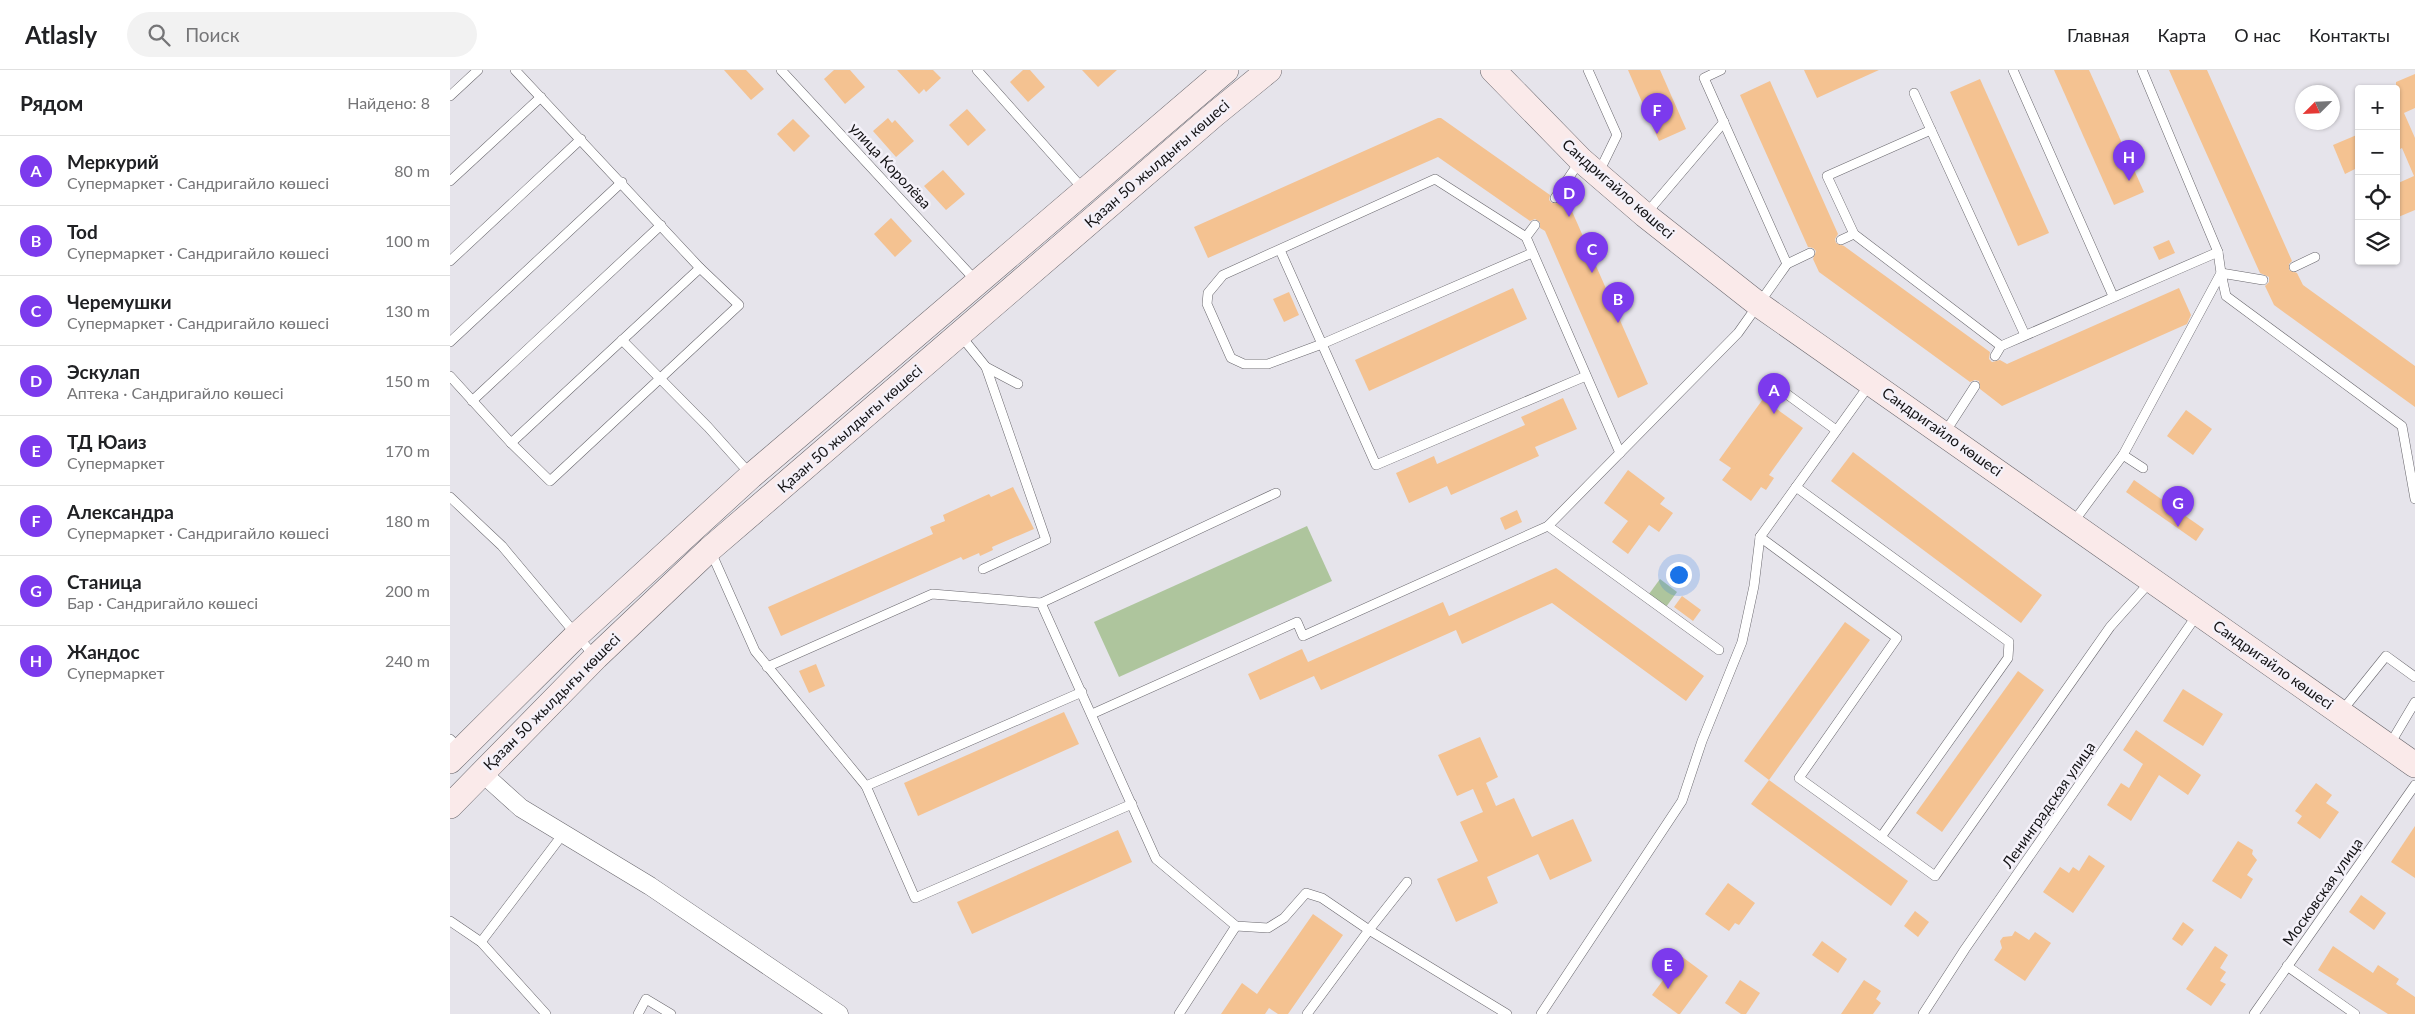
<!DOCTYPE html>
<html lang="ru">
<meta charset="utf-8">
<style>
body{margin:0;font-family:Lato,sans-serif;background:#f2f2f2;color:#202124}
.controls{position:absolute;right:15px;top:15px;display:grid;overflow:hidden;border-radius:5px;box-shadow:0 1px 4px #0004}
.controls button{width:45px;height:45px;display:grid;place-items:center;padding:0;border:0;border-bottom:1px solid #e0e0e0;background:#fff;color:#202124;font:25px sans-serif}
.compass{position:absolute;left:1845px;top:15px;width:45px;height:45px;border-radius:50%;background:#fff;box-shadow:0 1px 4px #0004;rotate:246deg}
.you{position:absolute;left:1228px;top:504px;width:18px;height:18px;margin:-12px;border:4px solid #fff;border-radius:50%;background:#1a73e8;box-shadow:0 0 0 8px #1a73e833}
.badge{display:grid;place-items:center;width:32px;height:32px;border-radius:50%;background:#7c3aed;color:#fff;font-size:16px;font-weight:700}
.pin{position:absolute;translate:-50% -41px;filter:drop-shadow(0 1px 2px #0008)}
.pin::after{content:'';position:absolute;top:26px;width:18px;height:15px;background:inherit;clip-path:polygon(0 0,100% 0,50% 100%)}
.list{margin:0;padding:0;list-style:none}
h2{display:flex;justify-content:space-between;align-items:center;height:65px;margin:0;padding:0 20px;font-size:21px}
h2 small{font-size:16px;font-weight:400;color:#757577}
.list li{display:grid;grid-template-columns:32px 1fr auto;gap:15px;align-items:center;box-sizing:border-box;height:70px;padding:0 20px;border-top:1px solid #e0e0e0}
.list b{display:block;font-size:19px;white-space:nowrap}
.list p{margin:0;font-size:16px;white-space:nowrap;color:#757577}
.list em{font-size:16px;font-style:normal;color:#757577}
.icon{flex:none;width:28px;height:28px;fill:none;stroke:currentColor;stroke-width:2;stroke-linecap:round;stroke-linejoin:round}
.map{position:relative;flex:none;width:1965px;height:944px;overflow:hidden}
header{display:flex;align-items:center;gap:30px;box-sizing:border-box;height:70px;padding:0 25px;background:#fff;border-bottom:1px solid #e0e0e0}
header strong{font-size:24px}
nav{display:flex;gap:28px;margin-inline-start:auto;font-size:18px}
.search{width:350px;height:45px;background:#f2f2f2;display:flex;align-items:center;gap:12px;box-sizing:border-box;padding:0 18px;border-radius:28px;color:#757577;font-size:19px}
main{display:flex}
aside{flex:1;background:#fff}
.map>svg:first-child{display:block}
.green{fill:#aec59d}
.building{fill:#f4c291}
.lines{fill:none;stroke-linecap:round;stroke-linejoin:round}
.lane-casing{stroke:#69676d;stroke-width:10}
.street-casing{stroke:#69676d;stroke-width:19}
.secondary-casing{stroke:#69676d;stroke-width:26}
.lane{stroke:#fff;stroke-width:9}
.street{stroke:#fff;stroke-width:18}
.secondary{stroke:#faeaea;stroke-width:25}
.labels{text-anchor:middle;stroke-width:5;stroke-linejoin:round;paint-order:stroke}
.street-label{font-size:15px;fill:#131214;stroke:#f4f1f9}
</style>
<header>
<strong>Atlasly</strong>
<div class="search"><svg class="icon" aria-label="search" viewBox="0 0 24 24"><circle cx="10" cy="10" r="6"/><path d="M15 15l6 6"/></svg>Поиск</div>
<nav><a>Главная</a><a>Карта</a><a>О нас</a><a>Контакты</a></nav>
</header>
<main>
<aside>
<h2>Рядом<small>Найдено: 8</small></h2>
<ul class="list">
<li><span class="badge">A</span><div><b>Меркурий</b><p>Супермаркет · Сандригайло көшесі</p></div><em>80 m</em></li>
<li><span class="badge">B</span><div><b>Tod</b><p>Супермаркет · Сандригайло көшесі</p></div><em>100 m</em></li>
<li><span class="badge">C</span><div><b>Черемушки</b><p>Супермаркет · Сандригайло көшесі</p></div><em>130 m</em></li>
<li><span class="badge">D</span><div><b>Эскулап</b><p>Аптека · Сандригайло көшесі</p></div><em>150 m</em></li>
<li><span class="badge">E</span><div><b>ТД Юаиз</b><p>Супермаркет</p></div><em>170 m</em></li>
<li><span class="badge">F</span><div><b>Александра</b><p>Супермаркет · Сандригайло көшесі</p></div><em>180 m</em></li>
<li><span class="badge">G</span><div><b>Станица</b><p>Бар · Сандригайло көшесі</p></div><em>200 m</em></li>
<li><span class="badge">H</span><div><b>Жандос</b><p>Супермаркет</p></div><em>240 m</em></li>
</ul>
</aside>
<div class="map">
<svg width="1965" height="944" viewBox="0 0 1965 944">
<rect width="100%" height="100%" fill="#e6e4eb"/>
<g class="green">
<path d="M857,456L882,511L669,607L644,552Z"/>
<path d="M1210,509L1227,522L1216,537L1199,524Z"/>
</g>
<g class="building">
<path d="M274,0H296L314,19L301,30Z"/>
<path d="M384,0H400L415,17L395,34L374,9Z"/>
<path d="M447,0H483L491,8L476,22L474,19L469,24Z"/>
<path d="M573,0H580L595,17L578,32L560,12Z"/>
<path d="M632,0H667L648,17Z"/>
<path d="M1178,0H1210L1236,59L1209,71Z"/>
<path d="M1354,0H1429L1367,28Z"/>
<path d="M1604,0H1639L1694,122L1664,135Z"/>
<path d="M1719,0H1757L1842,191L1839,194V200L1847,203L1853,215L1965,296V337L1824,235L1815,216L1819,212V207L1810,203Z"/>
<path d="M1965,4V38L1954,43L1965,68V140L1946,148V114L1964,106L1952,78L1946,81V12Z"/>
<path d="M1530,9L1599,163L1568,176L1500,22Z"/>
<path d="M1320,11L1388,164L1385,169L1386,173L1394,176L1540,282L1539,289L1542,292L1550,290L1557,294L1729,218L1741,245L1737,254L1552,336L1530,319L1529,311L1525,310L1520,312L1369,202L1363,189L1366,181L1363,178L1358,177L1290,25Z"/>
<path d="M517,39L536,60L518,76L499,55Z"/>
<path d="M438,48L442,53L445,50L464,71L446,87L423,61Z"/>
<path d="M988,48H991L1100,125L1099,130L1102,133L1110,132L1121,139L1198,314L1168,328L1095,161L1090,158V152L1085,149L1080,151L988,87L758,188L744,157Z"/>
<path d="M343,49L360,66L344,82L327,64Z"/>
<path d="M1909,64V97L1895,104L1883,75Z"/>
<path d="M493,100L515,124L496,140L474,116Z"/>
<path d="M441,148L462,171L445,187L424,164Z"/>
<path d="M1719,170L1725,183L1709,190L1703,177Z"/>
<path d="M1063,218L1077,249L919,321L905,290Z"/>
<path d="M839,222L849,245L834,252L823,229Z"/>
<path d="M1113,328L1127,359L1085,377L1089,386L1001,425L997,416L959,433L946,403L984,386L987,394L1075,355L1071,347Z"/>
<path d="M1313,329L1353,358L1319,405L1324,408L1316,420L1311,417L1301,431L1272,410L1281,398L1269,390Z"/>
<path d="M1736,340L1762,359L1743,385L1717,366Z"/>
<path d="M1403,382L1592,525L1571,553L1381,411Z"/>
<path d="M1178,400L1215,428L1210,434L1223,443L1209,462L1199,455L1178,484L1162,472L1178,451L1154,433Z"/>
<path d="M1684,410L1754,459L1746,471L1676,422Z"/>
<path d="M563,417L584,459L542,477L543,480L530,486L529,483L513,490L511,487L331,566L318,537L483,464L480,457L495,451L493,445L539,424L541,427Z"/>
<path d="M1067,440L1072,452L1055,460L1050,448Z"/>
<path d="M1106,498L1254,606L1236,631L1102,533L1012,574L1006,560L871,620L864,606L810,630L798,604L852,579L858,592L993,532L999,546Z"/>
<path d="M1232,526L1251,540L1243,551L1224,537Z"/>
<path d="M1395,552L1420,570L1319,710L1294,691Z"/>
<path d="M366,594L375,616L359,623L349,601Z"/>
<path d="M1568,601L1594,620L1492,762L1466,743Z"/>
<path d="M1733,619L1773,644L1753,676L1713,651Z"/>
<path d="M614,642L629,674L468,746L454,713Z"/>
<path d="M1686,660L1751,705L1738,725L1709,705L1681,751L1657,735L1671,713L1679,718L1693,694L1673,680Z"/>
<path d="M1030,667L1048,707L1036,713L1046,736L1064,728L1082,767L1123,749L1142,791L1100,810L1088,784L1037,807L1048,833L1006,852L987,809L1028,791L1010,752L1033,742L1023,719L1007,726L988,685Z"/>
<path d="M1319,710L1458,811L1441,836L1301,734Z"/>
<path d="M1866,713L1882,725L1876,733L1889,742L1870,769L1847,753L1852,746L1845,741Z"/>
<path d="M1965,756V808L1941,792Z"/>
<path d="M668,760L682,792L522,864L507,832Z"/>
<path d="M1788,771L1803,780L1802,784L1807,790L1797,805L1803,809L1791,829L1762,811Z"/>
<path d="M1639,785L1655,796L1623,843L1593,822L1610,797L1619,803L1623,797L1629,801Z"/>
<path d="M1278,813L1305,833L1289,855L1285,853L1279,861L1255,844Z"/>
<path d="M1911,825L1936,843L1924,860L1899,842Z"/>
<path d="M1465,841L1479,852L1468,867L1454,856Z"/>
<path d="M863,844L893,865L838,944H828L819,938L815,944H771L792,913L807,924Z"/>
<path d="M1733,852L1744,860L1732,876L1722,869Z"/>
<path d="M1565,861L1579,870L1585,862L1601,873L1575,911L1544,890L1552,878L1550,871L1553,867L1562,866Z"/>
<path d="M1372,871L1397,889L1388,903L1362,885Z"/>
<path d="M1765,876L1778,885L1770,898L1776,902L1770,911L1776,914L1761,936L1736,919Z"/>
<path d="M1883,876L1923,903L1928,895L1949,909L1946,914L1965,927V944H1938L1868,900Z"/>
<path d="M1231,886L1258,906L1230,944H1228L1202,925Z"/>
<path d="M1290,910L1310,923L1296,944H1291L1275,933Z"/>
<path d="M1414,910L1431,921L1426,929L1431,933L1423,944H1391Z"/>
</g>
<g class="lines">
<defs>
<g id="lane">
<path d="M331,0L527,212"/>
<path d="M527,0L634,120"/>
<path d="M1138,0L1167,65L1149,102"/>
<path d="M1563,0L1663,226"/>
<path d="M1464,23L1575,265"/>
<path d="M0,26L28,0"/>
<path d="M1481,60L1377,106L1404,164L1551,276"/>
<path d="M0,111L91,27"/>
<path d="M1105,128L1130,91"/>
<path d="M1195,145L1274,52"/>
<path d="M1076,167L1085,155"/>
<path d="M1391,170L1404,164"/>
<path d="M830,180L926,395L1136,306"/>
<path d="M1082,183L872,274L818,294H794L781,288L757,234L758,223L773,205L985,109L1076,167L1170,383"/>
<path d="M0,191L131,69"/>
<path d="M1337,194L1360,183"/>
<path d="M1844,197L1865,187"/>
<path d="M1813,210L1771,203L1776,226L1952,356L1965,429"/>
<path d="M511,266L536,297L596,470L533,499"/>
<path d="M172,270L258,357L301,405"/>
<path d="M0,272L172,112"/>
<path d="M1545,286L1551,276L1768,182"/>
<path d="M536,297L568,314"/>
<path d="M0,306L61,373L100,411L289,235L250,198L65,0"/>
<path d="M1323,314L1386,360"/>
<path d="M1420,314L1310,467L1447,568L1349,708L1485,806L1660,557L1700,512"/>
<path d="M22,331L211,155"/>
<path d="M1494,364L1525,316"/>
<path d="M61,373L250,198"/>
<path d="M1673,385L1693,398"/>
<path d="M1346,417L1559,572L1558,588L1431,767"/>
<path d="M0,427L52,476L145,587"/>
<path d="M1622,454L1673,385L1771,203L1768,182L1692,0"/>
<path d="M1098,456L1269,580"/>
<path d="M261,482L305,581L416,716L465,828L682,734"/>
<path d="M591,533L826,423"/>
<path d="M317,597L482,524L591,533L706,789L786,856L818,858L834,848L856,823L872,828L919,860L857,944"/>
<path d="M1891,642L1936,586L1965,607"/>
<path d="M642,644L847,552L853,566L1098,456L1288,263L1337,194L1254,8L1271,0"/>
<path d="M0,669L11,679"/>
<path d="M1940,674L1965,632"/>
<path d="M416,716L632,622"/>
<path d="M957,812L919,860L1057,944"/>
<path d="M0,851L31,872L96,944"/>
<path d="M31,872L113,764"/>
<path d="M1837,896L1905,944"/>
<path d="M188,944L196,929L221,944"/>
<path d="M729,944L786,856"/>
<path d="M1091,944L1232,731L1252,671L1292,572L1304,516L1310,467"/>
<path d="M1473,944L1515,879L1747,545"/>
<path d="M1804,944L1965,715"/>
</g>
<path id="street" d="M31,702L71,738L200,816L389,944"/>
<g id="secondary">
<path d="M1043,0L1131,90L1195,145L1308,234L1965,695"/>
<path d="M0,691L126,566L301,406L776,0"/>
<path d="M0,736L146,587L260,479L765,44L819,0"/>
</g>
</defs>
<use href="#lane" class="lane-casing"/>
<use href="#street" class="street-casing"/>
<use href="#secondary" class="secondary-casing"/>
<use href="#lane" class="lane"/>
<use href="#street" class="street"/>
<use href="#secondary" class="secondary"/>
</g>
<g class="labels">
<g class="street-label">
<text transform="translate(707 94) rotate(-41)" y="5">Қазан 50 жылдығы көшесі</text>
<text transform="translate(440 96) rotate(47)" y="5">улица Королёва</text>
<text transform="translate(1168 119) rotate(41)" y="5">Сандригайло көшесі</text>
<text transform="translate(400 359) rotate(-41)" y="5">Қазан 50 жылдығы көшесі</text>
<text transform="translate(1492 362) rotate(35)" y="5">Сандригайло көшесі</text>
<text transform="translate(1823 595) rotate(35)" y="5">Сандригайло көшесі</text>
<text transform="translate(102 632) rotate(-45)" y="5">Қазан 50 жылдығы көшесі</text>
<text transform="translate(1599 735) rotate(-55)" y="5">Ленинградская улица</text>
<text transform="translate(1873 822) rotate(-55)" y="5">Московская улица</text>
</g>
</g>
</svg>
<div class="controls">
<button>+</button>
<button>−</button>
<button><svg class="icon" aria-label="locate" viewBox="0 0 24 24"><circle cx="12" cy="12" r="6"/><path d="M12 2v4M12 18v4M2 12h4M18 12h4"/></svg></button>
<button><svg class="icon" aria-label="layers" viewBox="0 0 24 24"><path d="M12 4l9 5-9 5-9-5zM3 14l9 5 9-5"/></svg></button>
</div>
<svg class="compass" viewBox="-18 -18 36 36"><path d="M0-13l5 13h-10z" fill="#e53935"/><path d="M0 13l5-13h-10z" fill="#757577"/></svg>
<div class="you"></div>
<div class="pin badge" style="left:1324px;top:344px">A</div>
<div class="pin badge" style="left:1168px;top:253px">B</div>
<div class="pin badge" style="left:1142px;top:203px">C</div>
<div class="pin badge" style="left:1119px;top:147px">D</div>
<div class="pin badge" style="left:1218px;top:919px">E</div>
<div class="pin badge" style="left:1207px;top:64px">F</div>
<div class="pin badge" style="left:1728px;top:457px">G</div>
<div class="pin badge" style="left:1679px;top:111px">H</div>
</div>
</main>
